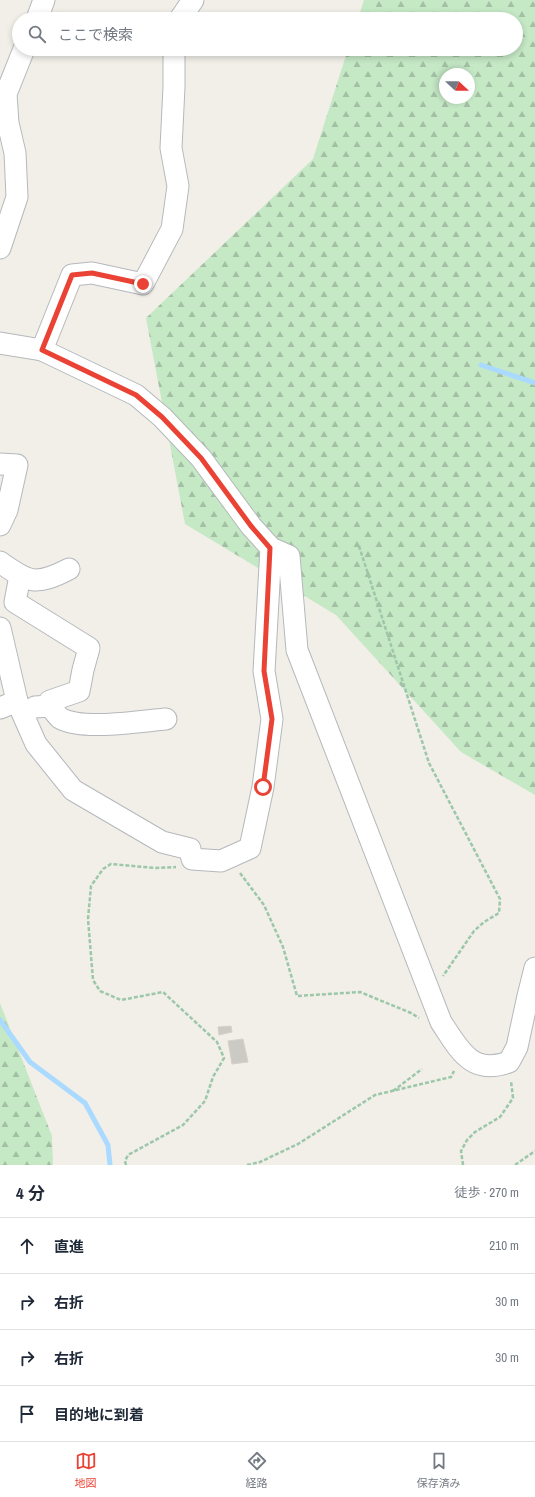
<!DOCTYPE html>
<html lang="ja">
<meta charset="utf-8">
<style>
body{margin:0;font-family:"Archivo Narrow","Noto Sans JP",sans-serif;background:#f2f2f3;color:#1f2937}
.compass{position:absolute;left:439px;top:68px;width:36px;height:36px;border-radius:50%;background:#fff;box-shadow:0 2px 6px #0003;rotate:112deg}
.stop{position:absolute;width:12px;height:12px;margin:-9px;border:3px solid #ea4335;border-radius:50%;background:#fff}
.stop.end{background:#ea4335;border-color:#fff;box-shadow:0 1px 4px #0008}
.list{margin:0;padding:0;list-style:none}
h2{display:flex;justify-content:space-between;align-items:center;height:52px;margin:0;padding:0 16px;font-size:17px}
h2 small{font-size:13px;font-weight:400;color:#747a83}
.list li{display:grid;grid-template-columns:26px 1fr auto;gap:12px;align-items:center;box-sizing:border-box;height:56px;padding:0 16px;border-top:1px solid #e0e1e3}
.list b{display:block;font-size:15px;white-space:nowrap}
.list em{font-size:13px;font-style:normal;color:#747a83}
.icon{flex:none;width:22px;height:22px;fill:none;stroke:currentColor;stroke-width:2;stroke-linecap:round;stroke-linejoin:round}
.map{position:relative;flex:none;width:535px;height:1165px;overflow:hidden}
.search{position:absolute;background:#fff;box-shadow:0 2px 6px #0003;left:12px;right:12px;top:12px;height:44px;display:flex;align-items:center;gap:10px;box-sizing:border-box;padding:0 14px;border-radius:22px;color:#747a83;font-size:15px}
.sheet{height:276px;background:#fff}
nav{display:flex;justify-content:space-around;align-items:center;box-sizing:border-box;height:56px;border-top:1px solid #e0e1e3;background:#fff;font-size:11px;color:#747a83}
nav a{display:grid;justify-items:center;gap:2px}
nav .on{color:#ea4335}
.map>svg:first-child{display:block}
.forest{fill:url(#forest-firs);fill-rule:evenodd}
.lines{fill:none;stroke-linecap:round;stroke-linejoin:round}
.stream{stroke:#aadaff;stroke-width:5}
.building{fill:#cccac5;stroke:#d6d1c6}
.minor-casing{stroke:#b5b8bc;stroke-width:23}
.path{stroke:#9cc7a9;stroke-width:2.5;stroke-dasharray:4 2;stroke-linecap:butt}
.minor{stroke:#fff;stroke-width:21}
.route{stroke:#ea4335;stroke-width:5}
</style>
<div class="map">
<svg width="535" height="1165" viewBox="0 0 535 1165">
<defs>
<pattern id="forest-firs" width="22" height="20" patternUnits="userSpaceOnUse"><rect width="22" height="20" fill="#c5e8c5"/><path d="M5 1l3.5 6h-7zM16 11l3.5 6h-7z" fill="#a3c0a4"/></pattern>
</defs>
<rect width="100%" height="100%" fill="#f1efe8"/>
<g class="forest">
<path d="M364,0H535V795L461,752L336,615L185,524L146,318L313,159L348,49H516V19H358ZM445,74H469V98H445Z"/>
<path d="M0,1003L52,1136L53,1165H0Z"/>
</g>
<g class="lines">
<g class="stream">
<path d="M481,365L535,383"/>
<path d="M0,1020L30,1062L85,1103L108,1145L110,1165"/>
</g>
</g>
<g class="building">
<path d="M231,1026L232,1032L219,1035L218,1027Z"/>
<path d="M243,1039L248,1062L232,1064L228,1041Z"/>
</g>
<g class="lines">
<defs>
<g id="minor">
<path d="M37,19L44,0"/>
<path d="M180,19L193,0"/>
<path d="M0,248L17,197L15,153L8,123L6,94L24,49"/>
<path d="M0,343L42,350L136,395L162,417L201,458L251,526L271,548L289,556L297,650L441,1022C459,1049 471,1076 509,1062L517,1047L528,996L535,968"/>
<path d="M42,350L72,275L92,273L143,284L172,229L178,186L171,148L174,87V49"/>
<path d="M0,464L17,465L7,510L0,525"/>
<path d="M0,562C29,583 36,586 69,569"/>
<path d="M20,576L15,602L89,648L83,670L79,691L50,701V706"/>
<path d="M0,628L17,701L36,744L73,790L162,842L190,849L192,859L221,861L250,848L263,787L272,719L264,671L271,548"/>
<path d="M35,707L50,706C53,710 57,715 60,718C82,731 141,721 166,719"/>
<path d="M0,708L17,701"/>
</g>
</defs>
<use href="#minor" class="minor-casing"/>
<g class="path">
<path d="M60,13L93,19"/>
<path d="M359,546L429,763L500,899L499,913L484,922L474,931L443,976"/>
<path d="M240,873L264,905L283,947L297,996L360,992L411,1013L419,1018"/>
<path d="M393,1091L422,1069"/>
<path d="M126,1165L125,1161L128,1155L183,1125L205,1101L213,1077L224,1058L217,1042L163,992L121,1000L100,991L93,980L88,919L91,886L103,869L111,864L155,868L176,867"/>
<path d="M247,1165L260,1162L298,1144L375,1095L451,1077L454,1071"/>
<path d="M463,1165L461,1151L467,1140L475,1132L500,1117L513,1098L511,1081"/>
<path d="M515,1165L535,1151"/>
</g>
<use href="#minor" class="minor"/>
</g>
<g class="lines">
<path class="route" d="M143,284L92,273L72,275L42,350L136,395L162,417L201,458L251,526L270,548L264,671L272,719L263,787"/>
</g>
</svg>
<svg class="compass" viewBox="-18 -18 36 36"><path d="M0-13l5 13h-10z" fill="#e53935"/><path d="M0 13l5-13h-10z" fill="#747a83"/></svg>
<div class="stop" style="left:263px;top:787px"></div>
<div class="stop end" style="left:143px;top:284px"></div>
<div class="search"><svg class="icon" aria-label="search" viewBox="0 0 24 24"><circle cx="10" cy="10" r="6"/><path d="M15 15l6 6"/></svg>ここで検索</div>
</div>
<section class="sheet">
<h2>4 分<small>徒歩 · 270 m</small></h2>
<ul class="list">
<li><svg class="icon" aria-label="ahead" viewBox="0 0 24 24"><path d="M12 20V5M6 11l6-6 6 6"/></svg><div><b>直進</b></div><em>210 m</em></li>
<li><svg class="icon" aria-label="right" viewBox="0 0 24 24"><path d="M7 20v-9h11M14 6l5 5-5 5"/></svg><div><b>右折</b></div><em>30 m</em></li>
<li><svg class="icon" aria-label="right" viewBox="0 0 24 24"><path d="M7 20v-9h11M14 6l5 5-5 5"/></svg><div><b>右折</b></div><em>30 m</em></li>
<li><svg class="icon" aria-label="arrive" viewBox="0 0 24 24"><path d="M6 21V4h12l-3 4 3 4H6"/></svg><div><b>目的地に到着</b></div></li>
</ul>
</section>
<nav>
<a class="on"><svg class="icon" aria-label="map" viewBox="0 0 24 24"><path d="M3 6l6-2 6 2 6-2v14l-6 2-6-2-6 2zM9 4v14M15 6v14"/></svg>地図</a>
<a><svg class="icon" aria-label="directions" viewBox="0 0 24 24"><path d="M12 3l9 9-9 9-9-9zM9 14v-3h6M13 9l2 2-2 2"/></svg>経路</a>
<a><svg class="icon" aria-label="saved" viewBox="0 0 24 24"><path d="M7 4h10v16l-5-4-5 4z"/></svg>保存済み</a>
</nav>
